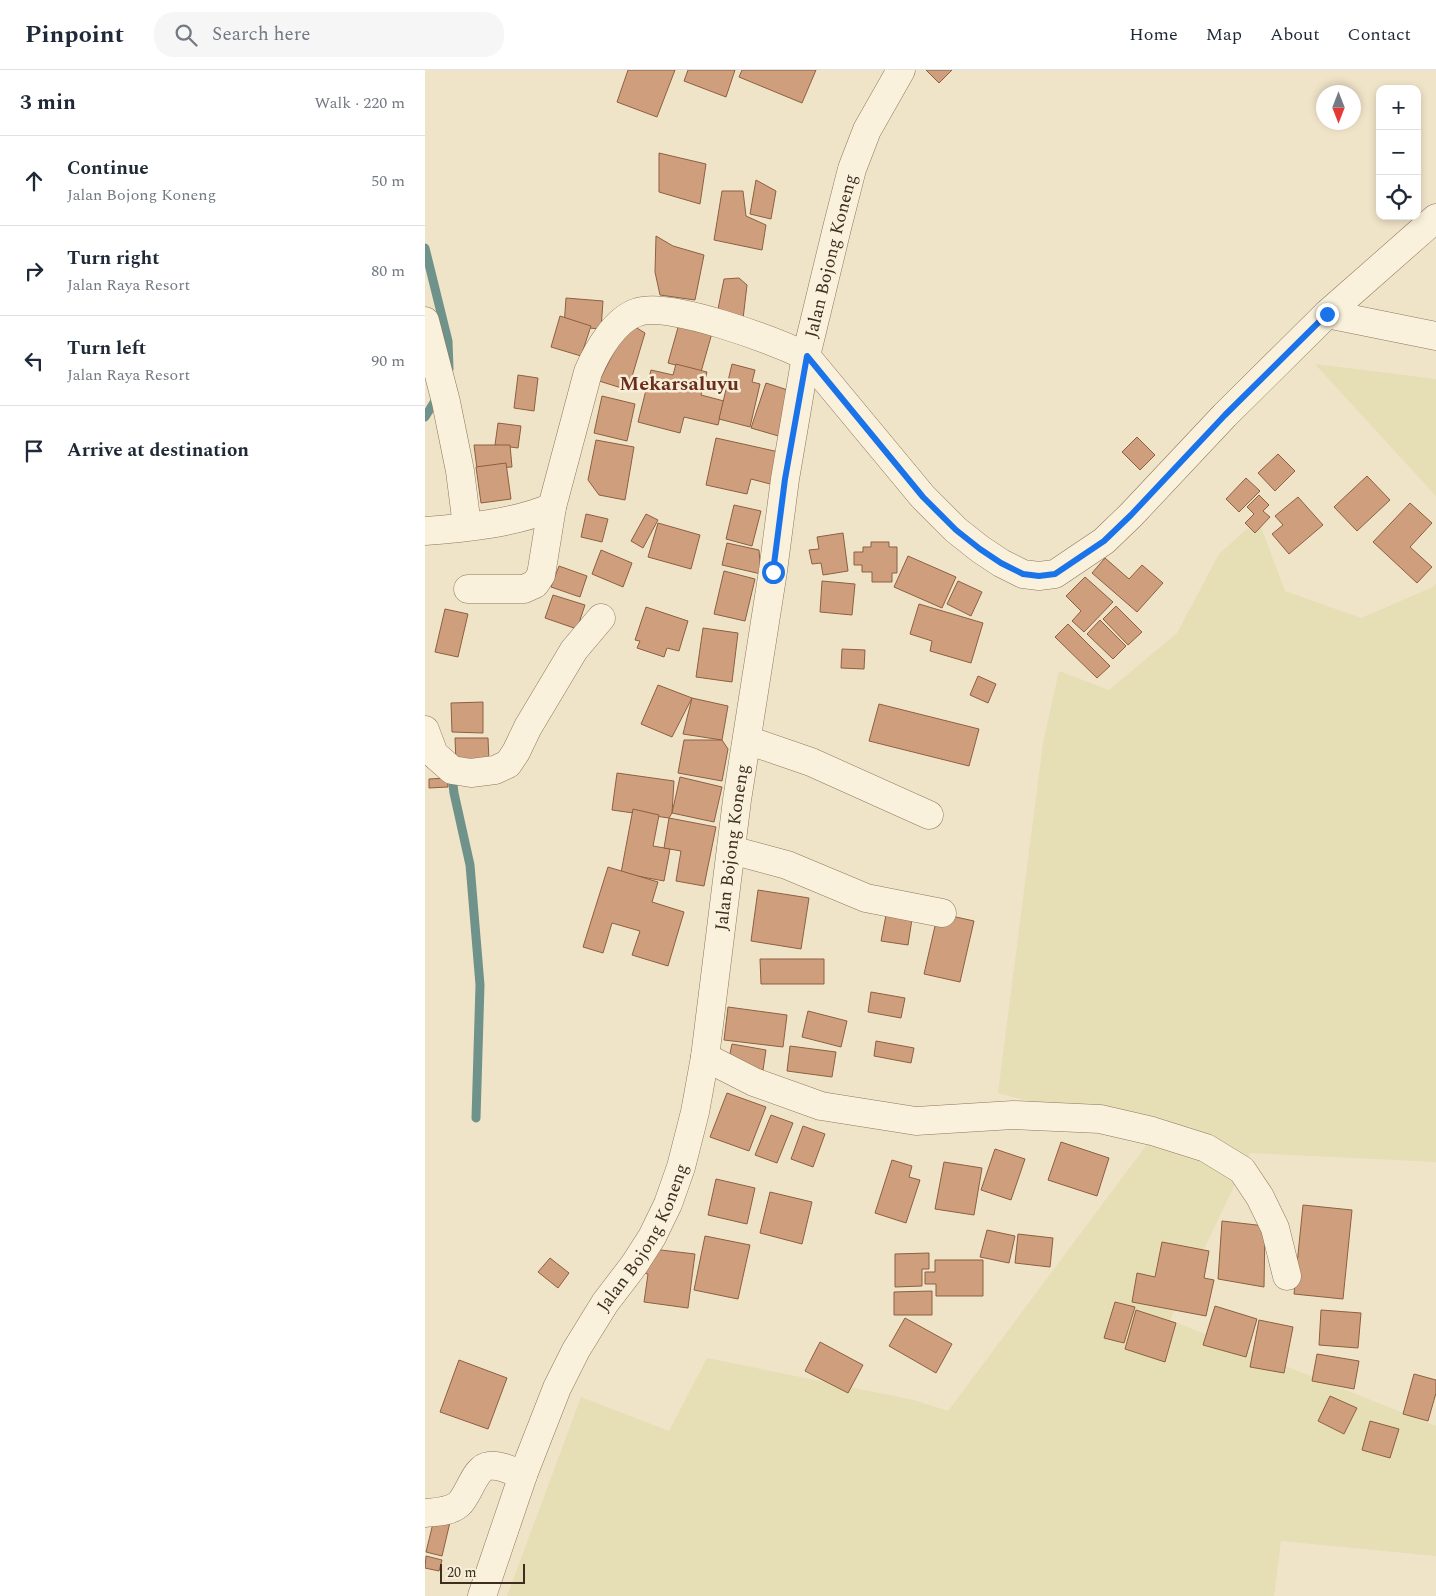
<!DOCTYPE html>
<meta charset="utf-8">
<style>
body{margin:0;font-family:Spectral,serif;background:#f6f6f7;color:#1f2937}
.controls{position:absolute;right:15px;top:15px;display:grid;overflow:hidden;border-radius:10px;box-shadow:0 2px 8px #0003}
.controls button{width:45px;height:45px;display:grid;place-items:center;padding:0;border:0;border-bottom:1px solid #e0e1e3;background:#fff;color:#1f2937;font:25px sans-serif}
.compass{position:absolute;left:891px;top:15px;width:45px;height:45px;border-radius:50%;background:#fff;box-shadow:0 2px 8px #0003;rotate:180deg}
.scale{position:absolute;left:15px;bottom:12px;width:85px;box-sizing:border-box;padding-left:5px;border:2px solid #3d2e20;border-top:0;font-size:14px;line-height:18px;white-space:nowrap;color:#3d2e20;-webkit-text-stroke:4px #f7eed8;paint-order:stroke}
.stop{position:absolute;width:15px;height:15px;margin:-11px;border:4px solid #1a73e8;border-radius:50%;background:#fff}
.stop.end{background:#1a73e8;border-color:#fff;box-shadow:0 1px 5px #0008}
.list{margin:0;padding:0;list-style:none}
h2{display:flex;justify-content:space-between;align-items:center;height:65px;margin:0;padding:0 20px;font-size:21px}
h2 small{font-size:16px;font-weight:400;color:#747a83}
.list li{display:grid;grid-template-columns:32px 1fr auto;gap:15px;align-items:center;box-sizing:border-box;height:90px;padding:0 20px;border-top:1px solid #e0e1e3}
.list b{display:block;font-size:19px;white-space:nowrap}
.list p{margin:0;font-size:16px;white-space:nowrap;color:#747a83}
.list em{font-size:16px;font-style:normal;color:#747a83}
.icon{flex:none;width:28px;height:28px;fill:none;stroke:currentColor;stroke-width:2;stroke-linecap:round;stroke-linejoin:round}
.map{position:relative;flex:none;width:1011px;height:1526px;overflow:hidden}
header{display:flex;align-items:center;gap:30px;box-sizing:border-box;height:70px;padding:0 25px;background:#fff;border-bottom:1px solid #e0e1e3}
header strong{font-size:24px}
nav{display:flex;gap:28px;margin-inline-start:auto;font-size:18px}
.search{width:350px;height:45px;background:#f6f6f7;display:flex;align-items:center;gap:12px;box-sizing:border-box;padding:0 18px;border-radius:20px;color:#747a83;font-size:19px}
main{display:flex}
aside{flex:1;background:#fff}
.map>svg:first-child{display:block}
.farmland{fill:#e6deb5}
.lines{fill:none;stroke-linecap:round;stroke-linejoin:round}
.stream{stroke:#6f938a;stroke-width:9}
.building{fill:#cf9f7d;stroke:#8d5f41}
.minor-casing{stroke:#8d765c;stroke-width:29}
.minor{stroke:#faf1dc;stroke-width:28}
.route{stroke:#1a73e8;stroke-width:6}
.labels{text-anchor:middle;stroke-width:5;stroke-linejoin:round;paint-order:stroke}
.street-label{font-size:18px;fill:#3d2e20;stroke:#f7eed8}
.quarter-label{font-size:20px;font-weight:bold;fill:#6b2e1e;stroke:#f7eed8}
</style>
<header>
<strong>Pinpoint</strong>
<div class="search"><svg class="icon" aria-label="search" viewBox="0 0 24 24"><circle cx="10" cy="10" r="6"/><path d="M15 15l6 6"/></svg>Search here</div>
<nav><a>Home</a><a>Map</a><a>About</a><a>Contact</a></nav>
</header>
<main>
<aside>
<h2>3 min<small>Walk · 220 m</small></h2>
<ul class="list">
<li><svg class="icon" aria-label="ahead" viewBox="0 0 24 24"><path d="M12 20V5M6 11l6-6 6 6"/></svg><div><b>Continue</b><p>Jalan Bojong Koneng</p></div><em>50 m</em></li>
<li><svg class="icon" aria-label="right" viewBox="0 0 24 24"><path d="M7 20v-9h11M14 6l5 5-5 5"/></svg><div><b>Turn right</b><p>Jalan Raya Resort</p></div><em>80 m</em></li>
<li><svg class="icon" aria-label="left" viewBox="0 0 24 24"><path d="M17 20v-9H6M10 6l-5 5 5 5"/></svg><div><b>Turn left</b><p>Jalan Raya Resort</p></div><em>90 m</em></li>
<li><svg class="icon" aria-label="arrive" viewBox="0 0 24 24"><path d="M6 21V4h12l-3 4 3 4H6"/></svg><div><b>Arrive at destination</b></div></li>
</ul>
</aside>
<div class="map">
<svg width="1011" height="1526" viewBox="0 0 1011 1526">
<rect width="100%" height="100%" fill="#f0e4c8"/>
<g class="farmland">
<path d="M890,294L1011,309V426Z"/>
<path d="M833,449L860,521L936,548L1008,517L1011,513V1092L825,1083L745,1250L1011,1356V1486L856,1471L849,1526H82L156,1327L244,1361L282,1288L489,1330L523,1341L729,1065L573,1023L618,673L634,601L684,620L752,563L794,484Z"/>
</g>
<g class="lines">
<g class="stream">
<path d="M0,178L23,271L24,299"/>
<path d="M0,347L13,326"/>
<path d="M23,705L27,707L29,723L45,795L55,915L51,1048"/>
</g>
</g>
<g class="building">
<path d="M203,0H250L232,47L192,32Z"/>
<path d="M263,0H310L301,27L259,11Z"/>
<path d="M317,0H391L377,33L314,7Z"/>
<path d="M501,0H527L514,13Z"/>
<path d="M234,83L281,94L275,134L234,122Z"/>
<path d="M331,110L351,121L346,149L325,144Z"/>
<path d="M297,121H318L321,146L341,155L337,180L289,170Z"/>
<path d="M231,166L248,176L279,185L270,230L235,225L230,202Z"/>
<path d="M314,208L322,215L318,249L292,244L299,209Z"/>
<path d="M141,228L178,231L176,259L139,256Z"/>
<path d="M135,246L166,256L156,286L126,277Z"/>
<path d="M204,253L220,263L203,320L174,311Z"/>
<path d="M254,254L287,263L276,302L243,293Z"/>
<path d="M251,294L282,302L276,325L299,331L293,355L259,347L255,363L213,352L226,300L248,305Z"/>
<path d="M307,294L330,300L327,312L335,314L325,357L294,349Z"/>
<path d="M93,305L113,308L109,341L89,338Z"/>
<path d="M341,313L372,323L357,367L326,358Z"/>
<path d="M177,326L210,334L202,371L169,363Z"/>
<path d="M73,353L96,356L93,378L70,375Z"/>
<path d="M712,367L730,385L715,400L697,382Z"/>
<path d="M291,368L354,382L349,415L326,409L322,424L281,415Z"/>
<path d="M171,370L209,377L200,430L174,425L163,410Z"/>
<path d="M49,375H85L87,397L52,399Z"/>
<path d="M853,384L870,401L850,421L833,403Z"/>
<path d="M81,393L86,429L56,433L51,397Z"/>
<path d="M942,406L965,430L932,461L909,437Z"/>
<path d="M821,408L835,421L814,442L801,429Z"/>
<path d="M834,425L844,435L838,441L845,447L830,463L820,453L829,444L822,437Z"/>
<path d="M873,427L898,455L864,484L847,464L858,455L850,446Z"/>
<path d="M985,433L1007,453L985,477L1007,497L992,513L948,472Z"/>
<path d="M309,435L336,441L327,476L301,469Z"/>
<path d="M161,444L183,449L177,472L156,467Z"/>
<path d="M221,444L233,450L218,478L206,471Z"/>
<path d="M233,453L275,465L266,499L223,487Z"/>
<path d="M418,463L423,501L398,505L396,493L387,494L384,480L394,479L392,467Z"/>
<path d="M446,472H464V477H472V503H467V512H447V502H437V495H429V482H438V477H446Z"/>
<path d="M302,473L334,480L336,504L297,495Z"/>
<path d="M176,480L207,493L198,517L167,504Z"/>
<path d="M483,486L531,507L517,538L469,517Z"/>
<path d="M680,488L704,509L717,495L738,513L712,542L667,503Z"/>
<path d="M134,496L162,506L155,527L126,517Z"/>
<path d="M299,501L330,509L320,551L289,544Z"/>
<path d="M660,507L688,532L659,562L647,551L656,541L641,526Z"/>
<path d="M397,511L430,514L427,545L395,542Z"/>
<path d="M533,511L557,522L546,546L522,534Z"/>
<path d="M128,525L160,535L152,559L120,548Z"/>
<path d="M494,534L558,553L546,593L505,581L507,571L485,564Z"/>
<path d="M691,536L717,562L703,575L678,549Z"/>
<path d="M221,537L263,551L254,581L242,578L239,587L212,578L215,571L210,570Z"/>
<path d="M20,539L43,544L33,587L10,582Z"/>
<path d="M675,550L701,576L688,589L662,564Z"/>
<path d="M643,554L685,596L672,608L630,567Z"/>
<path d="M278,558L313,563L307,612L271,607Z"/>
<path d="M417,579L440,580L439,599L416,598Z"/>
<path d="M553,606L571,614L563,633L545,625Z"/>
<path d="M233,615L267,628L247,667L216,654Z"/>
<path d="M267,628L303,636L297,670L258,664Z"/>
<path d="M58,632V663L27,662L26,633Z"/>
<path d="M454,634L554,659L544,696L444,671Z"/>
<path d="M30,668H63L64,691L31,692Z"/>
<path d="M259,670H297L303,679L297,711L253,703Z"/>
<path d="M192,703L249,711L247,743L244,748L187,740Z"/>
<path d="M255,707L297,717L289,752L247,743Z"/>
<path d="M22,708L23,717L4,718V709Z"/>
<path d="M208,739L234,745L228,776L245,779L239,811L196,803Z"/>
<path d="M244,748L291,757L279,816L251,811L256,781L239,778Z"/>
<path d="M183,797L233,812L227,832L259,842L243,896L207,885L215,861L187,853L178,883L158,877Z"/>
<path d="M333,820L384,828L376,879L326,871Z"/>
<path d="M513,843L549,851L535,912L499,904Z"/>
<path d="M461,845L487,849L483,875L456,871Z"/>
<path d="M335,889H399V914H336Z"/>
<path d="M446,922L480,928L476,948L443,942Z"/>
<path d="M303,937L362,945L358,977L299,970Z"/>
<path d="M383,941L422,951L416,977L377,967Z"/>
<path d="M451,971L489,978L486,993L449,986Z"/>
<path d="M307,974L341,980L338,1000L303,993Z"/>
<path d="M365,976L411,982L407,1007L362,1001Z"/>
<path d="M302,1023L341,1037L324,1081L285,1067Z"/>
<path d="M346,1045L368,1053L352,1093L330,1085Z"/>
<path d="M378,1056L400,1064L388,1097L366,1089Z"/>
<path d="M636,1072L684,1088L672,1126L623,1110Z"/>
<path d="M570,1079L600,1089L586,1130L556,1120Z"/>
<path d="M467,1090L487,1096L484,1107L495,1110L481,1153L450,1143Z"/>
<path d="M519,1092L557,1098L549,1145L510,1139Z"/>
<path d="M291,1109L330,1118L322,1154L283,1145Z"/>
<path d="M345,1122L387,1132L377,1174L335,1163Z"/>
<path d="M878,1135L927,1140L918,1229L869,1224Z"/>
<path d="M797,1151L840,1156L839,1217L793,1209Z"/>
<path d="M562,1160L590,1166L584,1193L555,1187Z"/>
<path d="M593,1164L628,1168L625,1197L590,1193Z"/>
<path d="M280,1166L325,1175L313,1229L269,1220Z"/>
<path d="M737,1172L784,1181L779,1208L789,1210L781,1246L707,1232L712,1203L730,1207Z"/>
<path d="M227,1179L270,1184L263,1238L219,1232L223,1204L215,1202Z"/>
<path d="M504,1183V1199H497V1216L470,1217V1184Z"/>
<path d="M125,1188L144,1203L133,1218L113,1202Z"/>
<path d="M510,1190H558V1226H511V1214H500V1202H510Z"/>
<path d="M507,1221V1245H469V1222Z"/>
<path d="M690,1232L710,1237L699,1273L679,1268Z"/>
<path d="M790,1236L832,1249L821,1287L778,1275Z"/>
<path d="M711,1240L751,1253L740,1292L700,1279Z"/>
<path d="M896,1240L936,1243L933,1278L894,1275Z"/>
<path d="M480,1248L527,1274L511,1303L464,1276Z"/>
<path d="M834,1250L868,1257L859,1303L825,1297Z"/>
<path d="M395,1272L438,1295L423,1323L380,1301Z"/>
<path d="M892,1284L934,1291L929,1319L887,1311Z"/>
<path d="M34,1290L82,1308L63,1359L15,1342Z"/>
<path d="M989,1304L1011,1310V1323L1003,1351L978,1344Z"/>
<path d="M905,1326L932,1338L919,1364L893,1351Z"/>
<path d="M945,1351L974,1359L965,1388L937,1380Z"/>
<path d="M10,1445L26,1448L17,1486L1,1482Z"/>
<path d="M1,1486L17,1490L14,1501L0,1498Z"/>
</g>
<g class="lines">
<defs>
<g id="minor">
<path d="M902,244L1011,266"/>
<path d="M0,251L21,332L35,401L42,456"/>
<path d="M0,461C40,458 91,453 127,437L163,302C172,281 190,249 213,242C245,231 349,271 381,286L498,427L531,460L555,479L576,493L598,504L614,506L630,504L679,471L706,445L800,345L902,244L1011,148"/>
<path d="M43,519H99L110,514L116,505L127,437"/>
<path d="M0,660L9,684L27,700L46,703L70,700L83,694L91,682L103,657L149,580L176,548"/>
<path d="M322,670L386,692L504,745"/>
<path d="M306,780L362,795L441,828L517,843"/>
<path d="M280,987L329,1012L396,1036L491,1051L588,1045L675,1049L727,1061L781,1078L817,1100L835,1127L850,1158L862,1206"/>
<path d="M0,1443C11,1442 25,1442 34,1434C44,1425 50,1397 64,1396C75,1394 89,1402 98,1405"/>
<path id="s1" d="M57,1526L98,1405L132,1318L151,1280L180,1233L209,1195L227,1167L243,1134L256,1097L270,1042L280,987L312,730L348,501L360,409L381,286L412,158L427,99L442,60L476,0"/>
</g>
</defs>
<use href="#minor" class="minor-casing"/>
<use href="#minor" class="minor"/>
</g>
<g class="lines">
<path class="route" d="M348,502L360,409L382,286L498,427L531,460L555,479L576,493L598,504L614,506L630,504L679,471L706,445L800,345L902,244"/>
</g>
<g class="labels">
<g class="street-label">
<text dy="6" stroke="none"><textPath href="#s1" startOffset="1400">Jalan Bojong Koneng</textPath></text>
<text dy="6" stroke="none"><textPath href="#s1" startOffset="800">Jalan Bojong Koneng</textPath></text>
<text dy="6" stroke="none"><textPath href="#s1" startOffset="395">Jalan Bojong Koneng</textPath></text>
</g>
<g class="quarter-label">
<text x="254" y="320">Mekarsaluyu</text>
</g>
</g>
</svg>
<div class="controls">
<button>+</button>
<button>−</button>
<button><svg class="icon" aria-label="locate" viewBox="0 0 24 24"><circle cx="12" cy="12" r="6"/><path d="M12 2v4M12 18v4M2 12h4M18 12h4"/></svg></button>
</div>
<svg class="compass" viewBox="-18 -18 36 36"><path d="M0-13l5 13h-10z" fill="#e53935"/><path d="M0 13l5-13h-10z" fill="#747a83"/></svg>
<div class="scale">20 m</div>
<div class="stop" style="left:348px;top:502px"></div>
<div class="stop end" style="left:902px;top:244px"></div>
</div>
</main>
